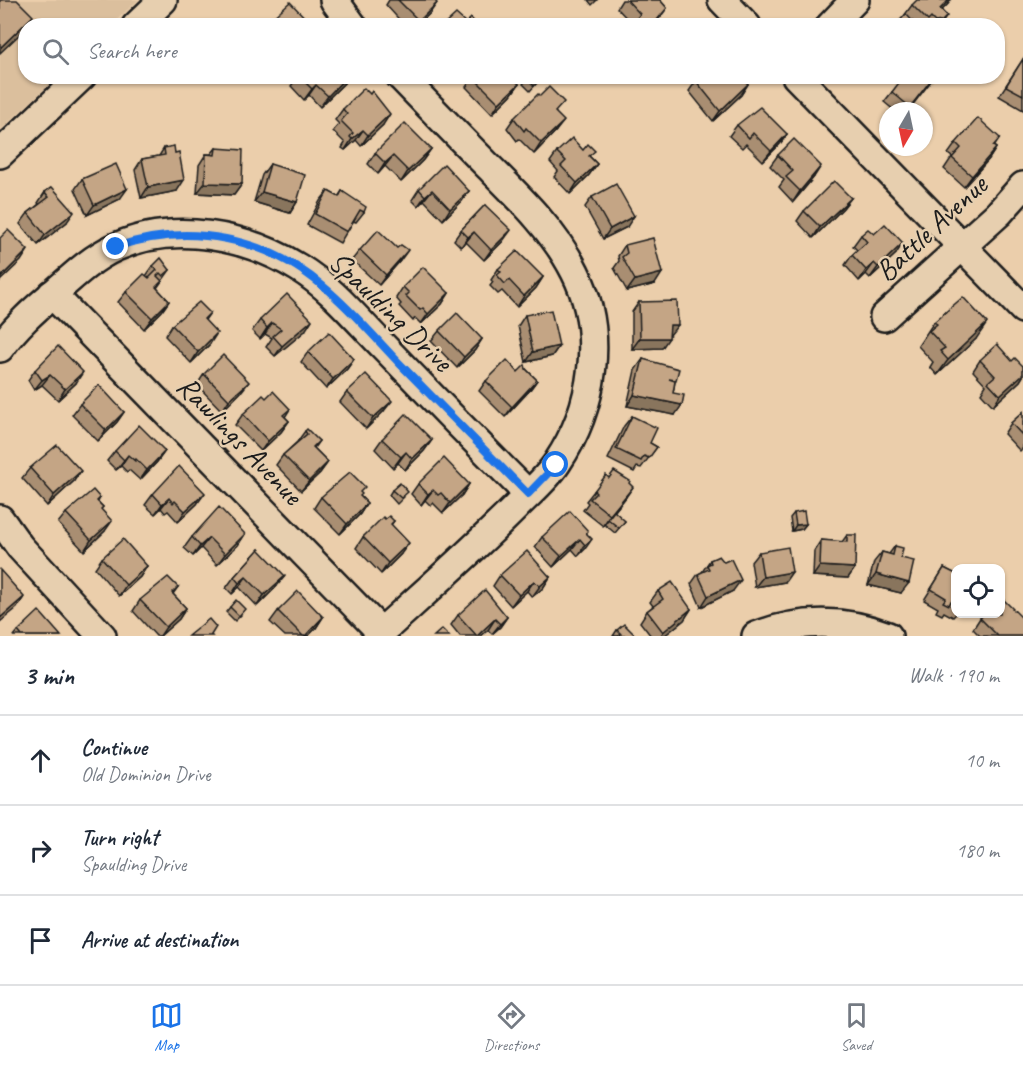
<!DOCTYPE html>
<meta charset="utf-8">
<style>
body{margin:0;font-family:Caveat,sans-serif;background:#f2f2f3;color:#1f2937}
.controls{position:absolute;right:18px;bottom:18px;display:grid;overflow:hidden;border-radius:12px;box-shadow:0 2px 4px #0004}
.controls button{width:54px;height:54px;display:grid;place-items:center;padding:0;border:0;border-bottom:2px solid #e0e1e3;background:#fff;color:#1f2937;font:30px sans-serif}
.compass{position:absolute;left:879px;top:102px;width:54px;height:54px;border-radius:50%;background:#fff;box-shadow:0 2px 4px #0004;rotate:189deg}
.stop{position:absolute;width:18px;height:18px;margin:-14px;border:4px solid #1a73e8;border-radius:50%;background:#fff}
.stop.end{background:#1a73e8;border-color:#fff;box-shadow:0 2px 6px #0008}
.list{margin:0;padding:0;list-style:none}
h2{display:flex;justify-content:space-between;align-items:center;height:78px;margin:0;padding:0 24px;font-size:26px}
h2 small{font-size:20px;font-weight:400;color:#747a83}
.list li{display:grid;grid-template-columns:39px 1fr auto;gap:18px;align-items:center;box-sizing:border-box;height:90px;padding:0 24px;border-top:2px solid #e0e1e3}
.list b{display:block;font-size:22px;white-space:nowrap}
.list p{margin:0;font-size:20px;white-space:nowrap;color:#747a83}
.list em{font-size:20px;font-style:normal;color:#747a83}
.icon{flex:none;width:33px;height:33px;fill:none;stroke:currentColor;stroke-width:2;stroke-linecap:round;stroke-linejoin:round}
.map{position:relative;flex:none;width:1023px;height:636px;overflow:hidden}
.search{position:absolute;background:#fff;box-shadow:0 2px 4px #0004;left:18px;right:18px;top:18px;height:66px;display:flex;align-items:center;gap:15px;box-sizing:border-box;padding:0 21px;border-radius:24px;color:#747a83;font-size:22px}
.sheet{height:348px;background:#fff}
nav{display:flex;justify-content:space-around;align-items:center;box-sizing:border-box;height:84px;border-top:2px solid #e0e1e3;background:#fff;font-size:16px;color:#747a83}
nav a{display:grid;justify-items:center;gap:3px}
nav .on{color:#1a73e8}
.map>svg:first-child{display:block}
.built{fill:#dbbf9d}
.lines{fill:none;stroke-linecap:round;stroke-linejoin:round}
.minor-casing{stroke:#1c1c1c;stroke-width:32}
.minor{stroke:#e7cfaf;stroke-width:27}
.wall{fill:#a98e72;stroke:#1c1c1c;stroke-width:1.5}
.shaded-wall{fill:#89745d;stroke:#1c1c1c;stroke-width:1.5}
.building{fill:#c4a585;stroke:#1c1c1c;stroke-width:1.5}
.route{stroke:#1a73e8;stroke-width:8}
.labels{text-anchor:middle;stroke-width:5;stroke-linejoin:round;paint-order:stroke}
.street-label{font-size:30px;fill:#1c1c1c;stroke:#e7cfaf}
</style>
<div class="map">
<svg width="1023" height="636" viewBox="0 0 1023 636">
<rect width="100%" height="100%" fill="#ebceab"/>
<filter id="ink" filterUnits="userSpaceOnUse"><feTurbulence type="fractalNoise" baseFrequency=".0167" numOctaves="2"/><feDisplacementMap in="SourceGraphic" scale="12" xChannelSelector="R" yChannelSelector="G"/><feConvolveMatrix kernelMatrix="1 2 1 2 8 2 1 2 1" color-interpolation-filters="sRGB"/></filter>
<g filter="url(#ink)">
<path class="built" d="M0,0H138L111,25L26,26V76L57,77L0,130Z"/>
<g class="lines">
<defs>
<g id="minor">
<path d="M334,0L353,26"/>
<path d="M722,0L747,26"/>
<path d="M136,26L163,0"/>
<path d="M830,26L855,0"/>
<path d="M796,76L1023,309"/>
<path d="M0,154L82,76"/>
<path d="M52,294L381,632"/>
<path d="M884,317L999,213L1023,186"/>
<path d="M0,348C16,326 34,310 54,293C73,276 92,258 116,247C174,221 246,235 299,268C332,288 358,321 385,348C432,397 480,446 528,494"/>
<path d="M0,519L20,547L102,636"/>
<path d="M377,636C423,594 470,553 514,509C528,494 546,480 557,463C594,408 606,333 575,272C555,232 521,199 489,167C459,137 430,107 400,76"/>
<path d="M756,636C799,619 845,619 888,636"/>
</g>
</defs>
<use href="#minor" class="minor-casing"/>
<use href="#minor" class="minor"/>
</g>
<g class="wall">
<path d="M389,0H434L430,13L417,26H405L386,5Z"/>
<path d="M588,0H597L592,5Z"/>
<path d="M622,0H660L667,8L654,26H631L632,24L617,8Z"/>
<path d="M948,4L941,11L940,26H895L904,16L912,5Z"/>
<path d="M271,19L313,26H267Z"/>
<path d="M1023,59V110L999,96Z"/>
<path d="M298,76H349L345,82L320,107L309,95L304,100L291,86Z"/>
<path d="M474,76L519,84L511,95L492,114L466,87Z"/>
<path d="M529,76H543L530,91L523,84Z"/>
<path d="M680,76H690L685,81Z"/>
<path d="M935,76L908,111H895L884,102L892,92Z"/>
<path d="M696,81L748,84L741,95L713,121L689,91Z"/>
<path d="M343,109L383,125L361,146L356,140L345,150L342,148L345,143L333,131L339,124L335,120Z"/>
<path d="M556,113V131L534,154L519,139L517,141L507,128L514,118Z"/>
<path d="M737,125L787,134L780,144L763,161L746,144L742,148L729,136Z"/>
<path d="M1000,138L994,147L996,148L989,159L964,187L944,169L952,157L948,154L956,143Z"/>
<path d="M164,148L177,191L141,198L135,170L142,159L159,156Z"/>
<path d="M216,148L242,184L234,195L197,193L199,165L206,154H211Z"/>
<path d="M431,149L423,160L401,182L385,166L378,174L368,164L375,153Z"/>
<path d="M557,152L590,157L597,164L589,175L570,194L554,177L558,171L550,162Z"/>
<path d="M778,155L814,177L793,202L779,187L784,180L770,166Z"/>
<path d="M270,164L297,202L290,213L254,202L262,175Z"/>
<path d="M82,179L120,199L87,215L75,189Z"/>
<path d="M419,189L469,191L462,201L443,220L424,200L418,206L412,200Z"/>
<path d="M328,191L338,197L342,191L364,212L356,222L353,221L340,243L307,225L320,201Z"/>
<path d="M45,192L67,222L38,245L20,224L28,213L39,204L38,203Z"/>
<path d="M592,197L627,227L603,239L585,207Z"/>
<path d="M851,198L843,208L813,238L797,221L804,211Z"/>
<path d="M485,205L503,241L484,260L466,242L461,247L454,240L461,230Z"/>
<path d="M874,234L896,254L870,278L866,274L859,281L845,265L852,255L857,250L853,246L861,235Z"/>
<path d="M625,245L655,284L627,291L614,268L619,261L618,256Z"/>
<path d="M360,250L400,261L379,285L352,260Z"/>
<path d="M153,266L170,270L157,288L169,301L162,311L144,329L118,302L126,292L146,276Z"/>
<path d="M498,269L543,277L536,288L517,307L502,291L498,294L490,286L493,282L491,280Z"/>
<path d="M403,287L449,293L442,304L421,324L415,318L413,321L399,306L401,304L396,298Z"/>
<path d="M639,302L670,335H669L662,348L632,349V312Z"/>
<path d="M210,313L205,320L210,344L191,363L165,336L172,325Z"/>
<path d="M525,315L559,346L552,356L526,362L518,326Z"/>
<path d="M260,320L305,331L275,356L266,347L272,338L265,334L260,339L252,331Z"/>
<path d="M934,322L976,339L937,375L930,367L933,362L918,346Z"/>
<path d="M439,331L482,339L475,350L457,368L431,341Z"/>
<path d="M308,352L354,359L347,369L326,389L301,362Z"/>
<path d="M643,359L675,382L673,393L675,415L627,406L635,370Z"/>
<path d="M980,360L1023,366V376L1020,381L993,406L981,393L986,385L973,371Z"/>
<path d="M526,369L537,380L529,391L505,417L479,391L486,381Z"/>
<path d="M35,370L76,383L58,400L42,385L34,390L28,380Z"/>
<path d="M204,374L241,392L222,411L197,385Z"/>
<path d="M347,392L384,411L366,429L340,402Z"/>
<path d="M266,398L290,409L285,417L289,421L281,432L261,451L235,425L243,414Z"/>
<path d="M80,404L124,412L117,422L98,441L72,415Z"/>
<path d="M1023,412V448L1020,451L1004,434L1011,423Z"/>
<path d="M632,416L650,443L657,447L641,468L637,467L634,472L608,459L624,426Z"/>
<path d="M305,431L319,441L314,448L328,462L320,473L301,491L276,465L283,455L297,442Z"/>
<path d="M382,439L432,440L424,451L405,470L398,463L393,468L375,449Z"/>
<path d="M115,451H165L157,462L140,480L129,470L127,472L121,466L116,470L107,461Z"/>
<path d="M30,468L74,481L47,506L22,478Z"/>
<path d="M609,478L629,483L626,497L614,512L625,521L615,533L604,524L605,523L603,526L583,510L588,503L586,501L594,491Z"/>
<path d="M418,484H469L462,495L443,513L433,503L431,506L425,500L421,505L411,494Z"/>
<path d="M392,490L404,497L397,504L389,495Z"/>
<path d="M360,493V496L367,503L360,514L340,534L314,508L321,497Z"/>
<path d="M153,494L197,504L178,522L168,511L165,513L161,508L155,514L145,505Z"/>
<path d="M100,498L98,502L103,507L101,509L105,531L84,551L58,523L66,513Z"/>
<path d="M794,513L806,524L802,529L792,531L790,518Z"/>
<path d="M385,519L394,521L391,525L401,554L381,574L356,548L363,537Z"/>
<path d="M587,533L585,549L578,556L572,549L553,567L535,547L542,537Z"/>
<path d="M245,534L238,545L217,565L201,548L193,556L184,548L192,537Z"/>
<path d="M847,535L855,568L848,578L813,576L814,551L821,540L842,542Z"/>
<path d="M895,546L901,593L868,585L874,562L882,552L889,554Z"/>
<path d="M259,549L277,586L257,606L239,587L232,594L226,588L234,577Z"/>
<path d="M759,552L785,582L755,587L751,562Z"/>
<path d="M102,558L147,566L140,577L119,596L95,568Z"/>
<path d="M710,560L733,591L701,607L691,584L698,574L702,572Z"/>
<path d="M944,568L956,574V614L953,617L944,612L942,615L936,612L938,608L924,600Z"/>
<path d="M500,575L550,577L543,588L532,597L527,591L511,606L493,586Z"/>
<path d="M178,587L173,594L186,608L179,619L160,636H156L133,611L140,600Z"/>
<path d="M658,591L691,609L684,620L664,636H651L640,622L647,611L653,606L650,602Z"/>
<path d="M230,607L241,615L235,621L226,612Z"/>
<path d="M278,611L323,617L316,628L308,636H285L270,622Z"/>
<path d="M458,615L507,617L500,627L492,634L488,630L481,636H460L451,625Z"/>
<path d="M980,618L1023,636H980L973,629Z"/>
<path d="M617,630L636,636H613Z"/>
<path d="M18,631L61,636H14Z"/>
</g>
<g class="shaded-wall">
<path d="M949,0H951L948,4L932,20L940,9Z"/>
<path d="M437,3L430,13L417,26H416L419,21Z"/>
<path d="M33,16L22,32L0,53V49L1,47Z"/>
<path d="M947,16L940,26H933L935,22Z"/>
<path d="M347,76H349L345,82L320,107L328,96Z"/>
<path d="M519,84L511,95L492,114L499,103Z"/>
<path d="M748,84L741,95L713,121L720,111Z"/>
<path d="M316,85L309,95L304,100L312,89Z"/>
<path d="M390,114L383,125L361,146L368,135Z"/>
<path d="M564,121L556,131L534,154L541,143Z"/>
<path d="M363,130L356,140L345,150L352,139Z"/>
<path d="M787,134L780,144L763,161L771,151Z"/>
<path d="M996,148L989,159L964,187L972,176Z"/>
<path d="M431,149L423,160L401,182L408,171Z"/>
<path d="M393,156L385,166L378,174L385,163Z"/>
<path d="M597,164L589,175L570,194L577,183Z"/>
<path d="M821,166L814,177L793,202L800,191Z"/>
<path d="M184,180L177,191L141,198L148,187Z"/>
<path d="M205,183L242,184L234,195L197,193Z"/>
<path d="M127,189L120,199L87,215L94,205Z"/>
<path d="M432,190L424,200L418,206L425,196Z"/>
<path d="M469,191L462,201L443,220L450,209Z"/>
<path d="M262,192L297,202L290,213L254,202Z"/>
<path d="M851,198L843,208L813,238L820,227Z"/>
<path d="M74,212L67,222L38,245L45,235Z"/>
<path d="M634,216L627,227L603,239L610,229Z"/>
<path d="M511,230L503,241L484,260L491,250Z"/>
<path d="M474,232L466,242L461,247L468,237Z"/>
<path d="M903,243L896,254L870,278L878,267Z"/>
<path d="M28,250L21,261L0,281V279L2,276Z"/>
<path d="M408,250L400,261L379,285L386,275Z"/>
<path d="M874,263L866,274L859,281L866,270Z"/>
<path d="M662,273L655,284L627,291L635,280Z"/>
<path d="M543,277L536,288L517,307L524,296Z"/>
<path d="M449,293L442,304L421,324L428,314Z"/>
<path d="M169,301L162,311L144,329L152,318Z"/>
<path d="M312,320L305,331L275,356L282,346Z"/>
<path d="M272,323L265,334L260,339L267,328Z"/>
<path d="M987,323L976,339L937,375L948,360Z"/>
<path d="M670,325H678L670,335H663Z"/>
<path d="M217,333L210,344L191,363L198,352Z"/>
<path d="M640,338H669L662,348L632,349Z"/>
<path d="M482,339L475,350L457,368L464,357Z"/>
<path d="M559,346L552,356L526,362L533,352Z"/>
<path d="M354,359L347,369L326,389L333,379Z"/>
<path d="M83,372L76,383L58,400L65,389Z"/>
<path d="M1023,374V376L1020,381L993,406L1000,395Z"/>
<path d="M50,375L42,385L34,390L42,380Z"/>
<path d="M537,380L529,391L505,417L512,407Z"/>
<path d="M249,382L241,392L222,411L229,400Z"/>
<path d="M634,395L682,405L675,415L627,406Z"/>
<path d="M392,401L384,411L366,429L373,418Z"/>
<path d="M124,412L117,422L98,441L106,430Z"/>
<path d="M289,421L281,432L261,451L268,441Z"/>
<path d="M432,440L424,451L405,470L412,459Z"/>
<path d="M165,451L157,462L140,480L147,470Z"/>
<path d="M406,452L398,463L393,468L401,457Z"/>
<path d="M128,455L121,466L116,470Z"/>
<path d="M328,462L320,473L301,491L309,481Z"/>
<path d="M81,471L74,481L47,506L54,495Z"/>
<path d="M469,484L462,495L443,513L450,503Z"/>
<path d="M633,487L626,497L603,526L610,515Z"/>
<path d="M433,490L421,505L428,494Z"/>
<path d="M205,493L197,504L178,522L185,511Z"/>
<path d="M169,498L161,508L155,514L162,504Z"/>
<path d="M367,503L360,514L340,534L347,524Z"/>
<path d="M112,521L105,531L84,551L91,540Z"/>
<path d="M806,524L802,529L792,531L796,525Z"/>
<path d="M245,534L238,545L217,565L225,554Z"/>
<path d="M209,538L201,548L193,556L200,546Z"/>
<path d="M580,539L572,549L553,567L561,556Z"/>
<path d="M592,539L585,549L578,556L585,545Z"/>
<path d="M409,543L401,554L381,574L388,563Z"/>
<path d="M147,566L140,577L119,596L126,585Z"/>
<path d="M820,566L855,568L848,578L813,576Z"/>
<path d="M792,572L785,582L755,587L763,577Z"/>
<path d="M876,574L909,583L901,593L868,585Z"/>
<path d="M285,576L277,586L257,606L264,595Z"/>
<path d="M246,577L239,587L232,594L239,583Z"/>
<path d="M550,577L543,588L532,597L540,586Z"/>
<path d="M741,580L733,591L701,607L708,596Z"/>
<path d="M534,581L527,591L511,606L519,595Z"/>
<path d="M24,597L17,608L0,622V618Z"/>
<path d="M186,608L179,619L160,636L166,627Z"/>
<path d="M691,609L684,620L664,636H661L663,632Z"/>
<path d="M323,617L316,628L308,636H305Z"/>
<path d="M507,617L500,627L492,634L500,624Z"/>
<path d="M495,619L488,630L481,636H477Z"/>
</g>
<g class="building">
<path d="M0,0H17L33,16L1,47L0,46Z"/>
<path d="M398,0H434L437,3L419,21Z"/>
<path d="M627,0H660L667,8L652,26H644L637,18L640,14Z"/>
<path d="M917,0H949L940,9L947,16L942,21L935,22L931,18L928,21L912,5Z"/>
<path d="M290,2L313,26H276L271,19Z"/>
<path d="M456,14L466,23L471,18L478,26H443Z"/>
<path d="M906,14L917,26H895Z"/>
<path d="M1023,59V95L1006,86Z"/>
<path d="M299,76H347L328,96L316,85L312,89Z"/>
<path d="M511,76L519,84L499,103L473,77Z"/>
<path d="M529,76H542L534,86L527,78Z"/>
<path d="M701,76H740L748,84L720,111L696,81Z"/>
<path d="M904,76H934L910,107L892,92Z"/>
<path d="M549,87L564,102L555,112L564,121L541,143L526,128L524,131L514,118L538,94L540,96Z"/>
<path d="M364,88L370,94L372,91L390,114L368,135L363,130L352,139L350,137L353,133L341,121L347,114L343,109Z"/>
<path d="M760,107L787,134L771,151L753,133L749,138L737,125Z"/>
<path d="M978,118L1000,138L993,146L996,148L972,176L952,158L961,148L956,143Z"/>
<path d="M405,123L431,149L408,171L393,156L385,163L375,153Z"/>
<path d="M572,138L583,150L588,144L595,151L589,156L597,164L577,183L561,166L566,161L557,152Z"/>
<path d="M794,139L821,166L800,191L786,177L793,171L778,155Z"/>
<path d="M174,146L175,153L179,152L184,180L148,187L142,159L165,155L164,148Z"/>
<path d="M216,148L243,150L242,184L205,183L206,154L215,155Z"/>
<path d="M116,164L127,189L94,205L82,179Z"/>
<path d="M270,164L305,175L297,202L262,192Z"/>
<path d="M444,164L469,191L450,209L432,190L425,196L419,189Z"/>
<path d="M834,181L851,198L820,227L804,211Z"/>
<path d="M616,184L634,216L610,229L592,197Z"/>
<path d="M52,187L74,212L45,235L28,213L49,197L45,192Z"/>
<path d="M328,191L339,197L342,191L366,207L364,212L360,210L347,232L315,214Z"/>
<path d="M485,205L511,230L491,250L474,232L468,237L461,230Z"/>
<path d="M885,224L903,243L878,267L874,263L866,270L852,255L867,242L861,235L868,229L874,234Z"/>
<path d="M8,230L28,250L2,276L0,275V238Z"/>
<path d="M378,230L397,248L401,245L408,250L386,275L360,250Z"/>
<path d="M653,238L662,273L635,280L622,257L627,253L625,245Z"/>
<path d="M517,251L543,277L524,296L509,280L505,284L497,275L501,272L498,269Z"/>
<path d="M161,258L170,270L163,276L160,273L157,276L162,281L156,287L169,301L152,318L126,292L144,274L149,278L157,270L153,266Z"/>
<path d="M423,267L449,293L428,314L423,308L420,310L406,296L409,293L403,287Z"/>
<path d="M287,294L312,320L282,346L273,336L281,329L272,323L267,328L260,320Z"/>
<path d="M963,297L987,323L948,360L940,351L945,348L929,331L937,324L934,322Z"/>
<path d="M677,301L678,325H670L669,338H640L639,302Z"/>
<path d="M199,302L210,313L204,319L217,333L198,352L172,325Z"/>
<path d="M551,310L559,346L533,352L525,315Z"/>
<path d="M457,313L482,339L464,357L439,331Z"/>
<path d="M329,332L354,359L333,379L308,352Z"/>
<path d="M997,344L1012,361L1015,358L1023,366V374L1000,395L988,382L995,376L980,360Z"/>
<path d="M58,346L83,372L65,389L50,375L42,380L35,370Z"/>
<path d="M223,355L249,382L229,400L204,374Z"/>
<path d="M643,359L679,369L676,380L669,379L675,381L673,393L684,395L682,405L634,395Z"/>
<path d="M507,360L518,372L525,365L526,369L537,380L512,407L486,381Z"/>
<path d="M366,374L392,401L373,418L347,392Z"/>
<path d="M99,385L124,412L106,430L80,404Z"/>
<path d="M273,391L290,409L283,415L289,421L268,441L243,414L263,395L266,398Z"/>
<path d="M1023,412V436L1011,423Z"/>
<path d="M406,414L432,440L412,459L406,452L401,457L382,439Z"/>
<path d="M632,416L657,428L650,443L657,447L649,458L644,456L641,461L616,449Z"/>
<path d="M139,425L165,451L147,470L136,459L135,461L128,455L124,460L115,451Z"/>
<path d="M307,429L319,441L313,447L328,462L309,481L283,455L307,434L305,431Z"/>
<path d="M57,445L81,471L54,495L30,468Z"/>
<path d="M444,458L469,484L450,503L441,493L438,495L433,490L428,494L418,484Z"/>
<path d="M179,466L205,493L185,511L175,501L173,503L169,498L162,504L153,494Z"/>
<path d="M614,471L630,481L629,483L633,487L610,515L590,499L596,493L594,491L606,475L609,478Z"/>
<path d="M350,472L365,487L360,492L362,494L360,496L367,503L347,524L321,497Z"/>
<path d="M400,483L408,492L401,498L392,490Z"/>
<path d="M93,490L100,498L97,501L103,507L101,509L112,521L91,540L66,513Z"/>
<path d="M219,507L245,534L225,554L209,538L200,546L192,537Z"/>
<path d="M570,511L588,531L586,533L592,539L585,545L580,539L561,556L542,537Z"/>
<path d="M614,511L625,521L619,528L608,519Z"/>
<path d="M804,511L806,524L796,525L794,513Z"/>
<path d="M389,516L394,521L391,524L409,543L388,563L363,537L383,517L385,519Z"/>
<path d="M847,535H856L855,568L820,566L821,540L847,542Z"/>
<path d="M123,539L147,566L126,585L102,558Z"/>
<path d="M895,546L903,548L901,558L914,561L909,583L876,574L882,552L893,555Z"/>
<path d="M788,547L792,572L763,577L759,552Z"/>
<path d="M259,549L285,576L264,595L246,577L239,583L234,577Z"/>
<path d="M527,551L550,577L540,586L534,581L519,595L500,575Z"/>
<path d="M719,556L724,562L731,559L741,580L708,596L698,574L709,569L707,565L711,563L710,560Z"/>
<path d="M944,568L956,574V604L951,601L949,605L943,602L946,598L931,589Z"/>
<path d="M0,570L24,597L0,618Z"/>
<path d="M168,577L178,587L172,593L186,608L166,627L140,600Z"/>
<path d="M672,582L691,609L663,632L647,611L663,599L658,591Z"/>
<path d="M485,590L507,617L500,624L495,619L477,636L458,615Z"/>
<path d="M298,591L323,617L305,636H303L278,611Z"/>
<path d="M1001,597L1023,619V636H998L980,618L985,614H1000Z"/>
<path d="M236,600L245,609L239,616L230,607Z"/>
<path d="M39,611L61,636H22L18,631Z"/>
<path d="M209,619L216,627L211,635L212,636H188Z"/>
<path d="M624,624L636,636H619L621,634L617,630Z"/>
<path d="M442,629L449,636H434Z"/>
</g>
</g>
<g class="lines" filter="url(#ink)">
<path class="route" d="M116,247C189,222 266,237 324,287C352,310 376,339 401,365C443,408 486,451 528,494L556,465"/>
</g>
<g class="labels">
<g class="street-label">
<text transform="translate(931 228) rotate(-43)" y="10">Battle Avenue</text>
<text transform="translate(391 311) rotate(44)" y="10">Spaulding Drive</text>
<text transform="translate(240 440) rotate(46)" y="10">Rawlings Avenue</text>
</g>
</g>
</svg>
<div class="controls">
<button><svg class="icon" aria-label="locate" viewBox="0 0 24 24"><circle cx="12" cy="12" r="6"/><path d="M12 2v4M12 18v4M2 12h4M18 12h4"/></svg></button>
</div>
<svg class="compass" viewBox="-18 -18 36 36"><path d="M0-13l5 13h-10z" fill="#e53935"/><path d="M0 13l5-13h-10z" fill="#747a83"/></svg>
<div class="stop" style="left:556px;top:465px"></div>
<div class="stop end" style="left:116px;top:247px"></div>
<div class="search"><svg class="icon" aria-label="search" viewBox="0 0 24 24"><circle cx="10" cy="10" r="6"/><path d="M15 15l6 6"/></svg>Search here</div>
</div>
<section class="sheet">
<h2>3 min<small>Walk · 190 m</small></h2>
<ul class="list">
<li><svg class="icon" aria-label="ahead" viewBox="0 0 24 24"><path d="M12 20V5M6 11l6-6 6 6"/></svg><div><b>Continue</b><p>Old Dominion Drive</p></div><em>10 m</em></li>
<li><svg class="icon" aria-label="right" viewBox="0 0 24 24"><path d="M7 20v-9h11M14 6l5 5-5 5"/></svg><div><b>Turn right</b><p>Spaulding Drive</p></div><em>180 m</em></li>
<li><svg class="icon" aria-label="arrive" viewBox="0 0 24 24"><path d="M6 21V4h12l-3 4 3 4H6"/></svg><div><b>Arrive at destination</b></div></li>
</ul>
</section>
<nav>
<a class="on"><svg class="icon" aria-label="map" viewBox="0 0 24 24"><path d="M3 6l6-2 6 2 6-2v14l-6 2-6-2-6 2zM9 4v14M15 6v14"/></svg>Map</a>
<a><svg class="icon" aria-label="directions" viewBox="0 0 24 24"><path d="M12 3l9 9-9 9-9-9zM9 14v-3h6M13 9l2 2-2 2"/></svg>Directions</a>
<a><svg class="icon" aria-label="saved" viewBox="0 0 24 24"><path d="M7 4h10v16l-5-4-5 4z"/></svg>Saved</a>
</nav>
